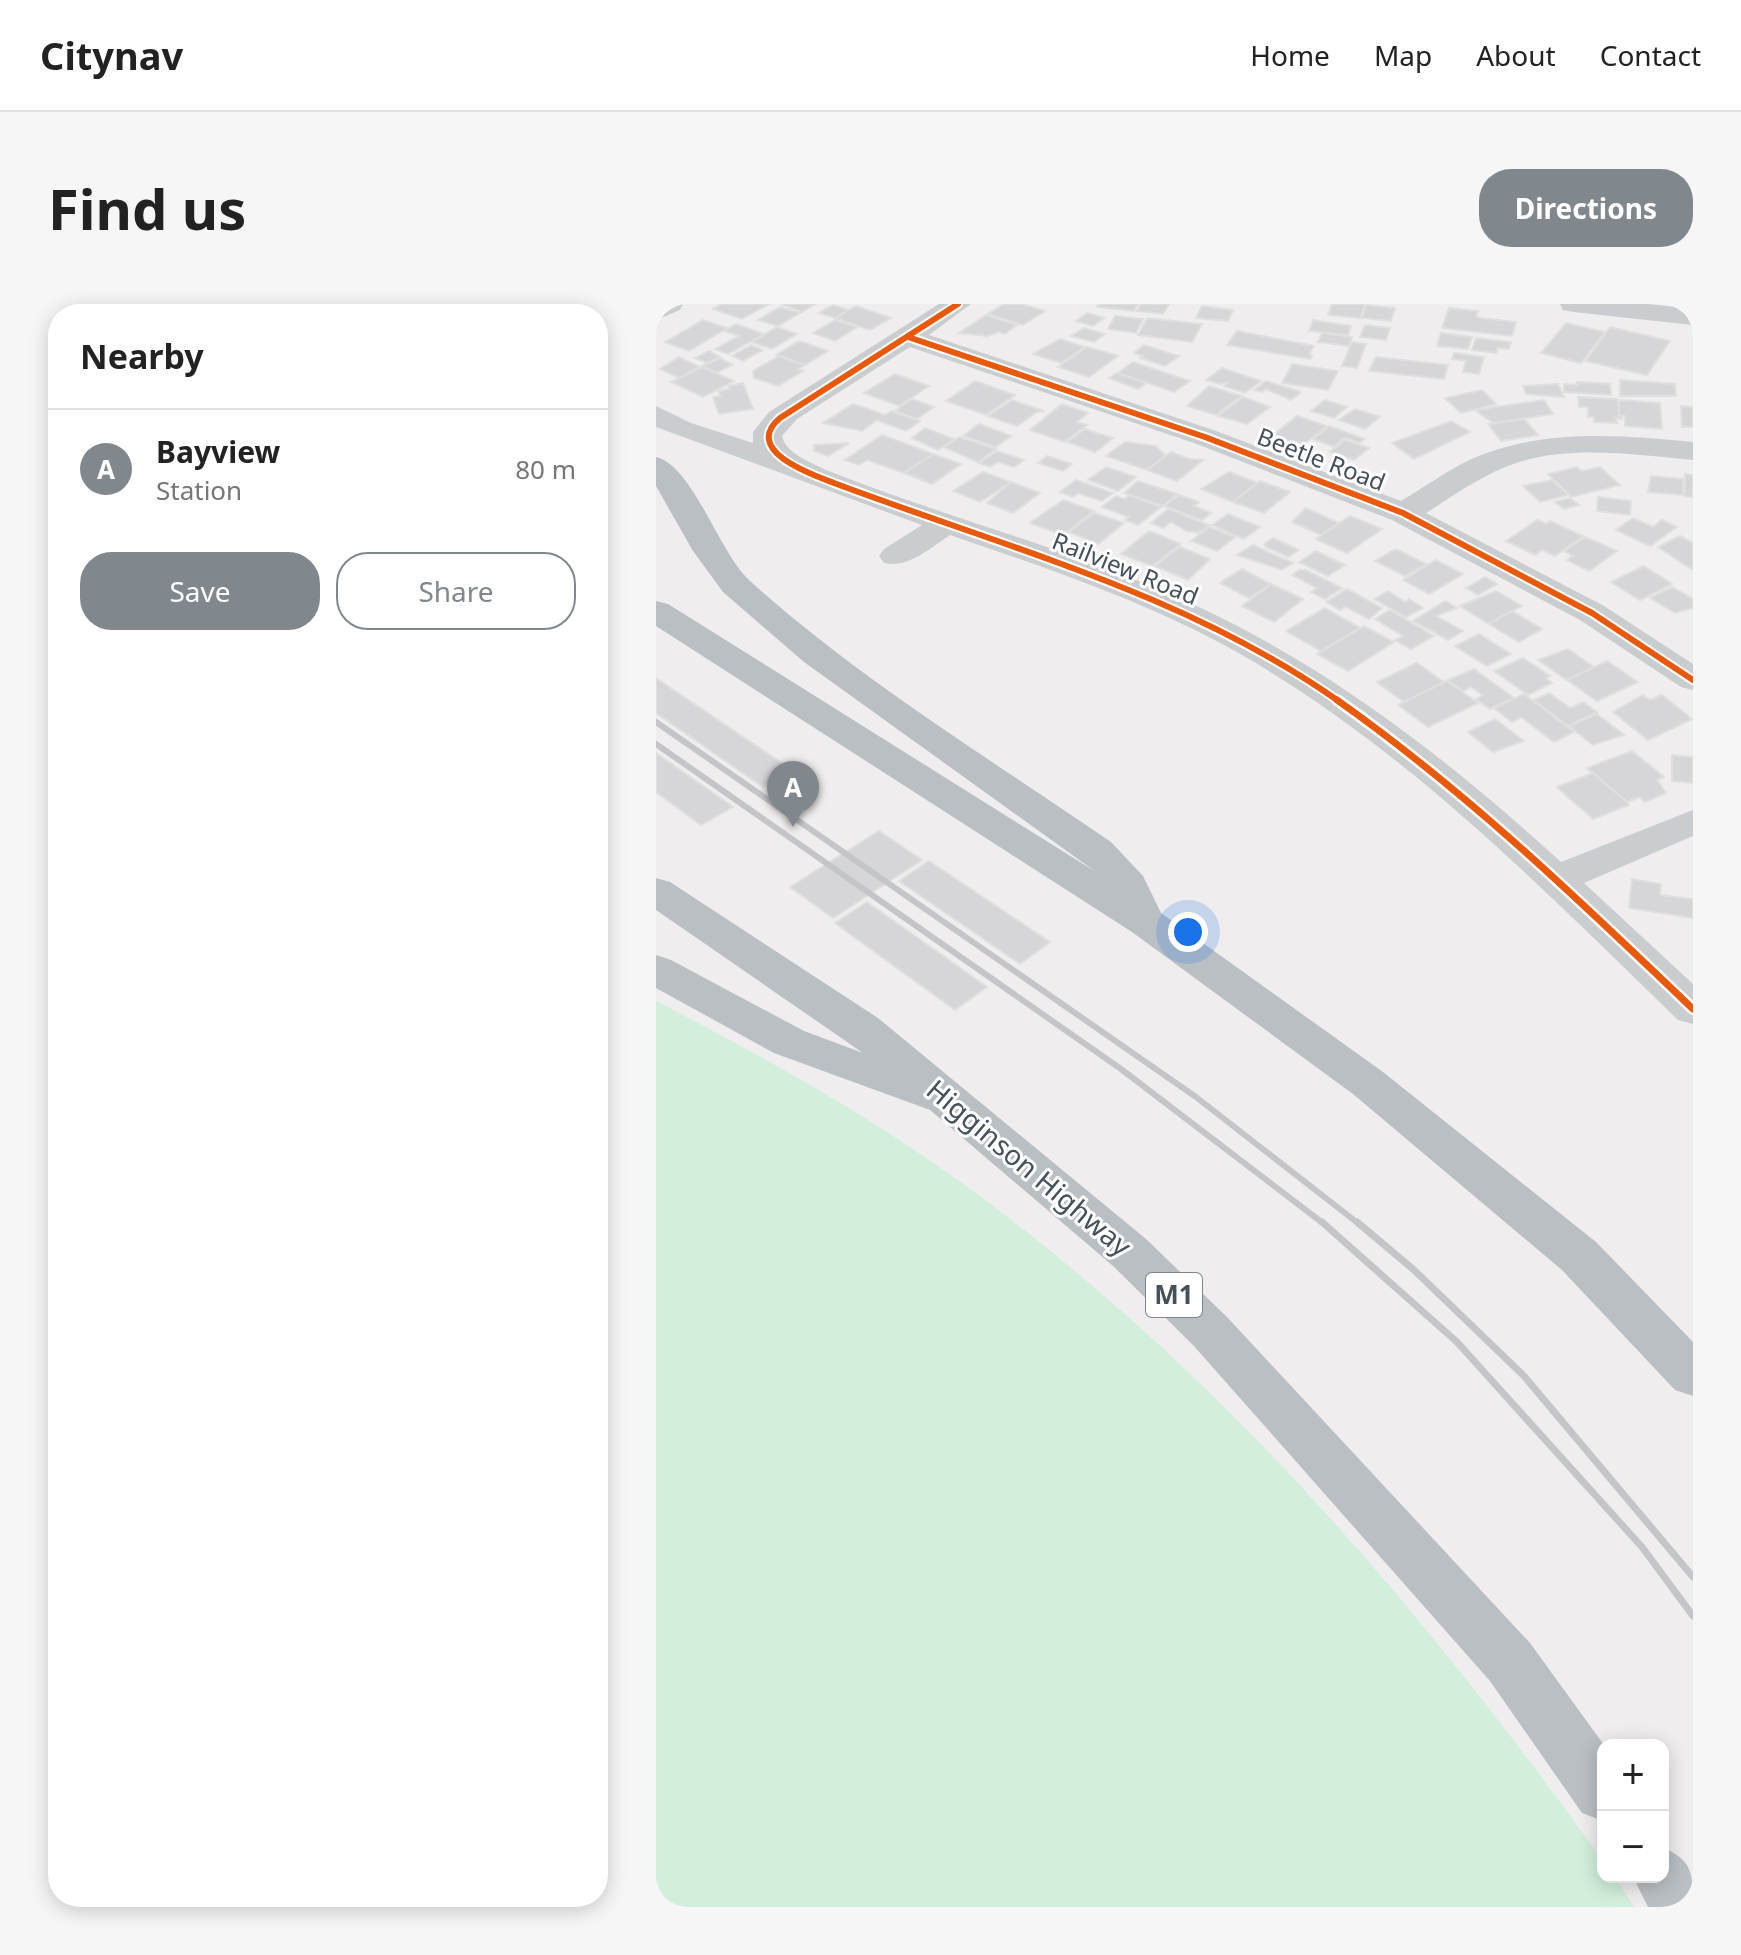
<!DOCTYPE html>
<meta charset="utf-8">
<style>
body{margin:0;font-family:"Noto Sans",sans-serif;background:#f6f6f6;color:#222}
.controls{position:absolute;right:24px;bottom:24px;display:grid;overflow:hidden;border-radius:16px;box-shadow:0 4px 20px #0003}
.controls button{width:72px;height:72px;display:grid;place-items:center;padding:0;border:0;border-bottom:2px solid #e0e0e0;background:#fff;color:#222;font:40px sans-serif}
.you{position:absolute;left:532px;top:628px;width:28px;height:28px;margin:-20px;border:6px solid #fff;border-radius:50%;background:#1a73e8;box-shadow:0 0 0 12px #1a73e833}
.badge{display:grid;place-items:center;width:52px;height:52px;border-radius:50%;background:#80888e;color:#fff;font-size:26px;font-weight:700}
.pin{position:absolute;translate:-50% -66px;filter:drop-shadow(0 2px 4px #0008)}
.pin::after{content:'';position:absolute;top:42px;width:28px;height:24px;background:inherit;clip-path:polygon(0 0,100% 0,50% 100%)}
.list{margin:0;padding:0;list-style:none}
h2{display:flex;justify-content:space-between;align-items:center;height:104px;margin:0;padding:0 32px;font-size:34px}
h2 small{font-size:26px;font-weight:400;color:#767676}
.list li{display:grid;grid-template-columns:52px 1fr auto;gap:24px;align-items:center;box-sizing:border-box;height:120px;padding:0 32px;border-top:2px solid #e0e0e0}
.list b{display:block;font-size:30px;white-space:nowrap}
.list p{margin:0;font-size:26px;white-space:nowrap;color:#767676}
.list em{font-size:26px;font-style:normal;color:#767676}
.actions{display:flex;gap:16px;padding:24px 32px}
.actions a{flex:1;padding:18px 0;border:2px solid #80888e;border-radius:32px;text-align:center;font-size:28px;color:#80888e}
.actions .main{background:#80888e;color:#fff}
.map{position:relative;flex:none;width:1037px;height:1603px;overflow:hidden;border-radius:32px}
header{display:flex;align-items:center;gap:48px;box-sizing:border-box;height:112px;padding:0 40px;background:#fff;border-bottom:2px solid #e0e0e0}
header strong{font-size:38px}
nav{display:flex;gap:44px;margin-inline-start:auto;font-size:28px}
.intro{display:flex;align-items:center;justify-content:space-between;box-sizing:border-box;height:192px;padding:0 48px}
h1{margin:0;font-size:56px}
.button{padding:20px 36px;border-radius:32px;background:#80888e;color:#fff;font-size:28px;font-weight:700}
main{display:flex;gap:48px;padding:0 48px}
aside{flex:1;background:#fff;border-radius:32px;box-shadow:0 4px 20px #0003}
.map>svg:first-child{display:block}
.green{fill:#d1efdb}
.building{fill:#d6d5d7;stroke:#e0dfe0;stroke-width:2}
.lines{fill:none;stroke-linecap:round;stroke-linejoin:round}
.minor{fill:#cacdcf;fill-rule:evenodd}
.highway{fill:#babfc4;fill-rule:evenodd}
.rail-far1{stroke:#c3c5c8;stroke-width:6}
.rail{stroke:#c3c5c8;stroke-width:7}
.cycleway-far1-casing{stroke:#fff;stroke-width:10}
.cycleway-casing{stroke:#fff;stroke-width:12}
.cycleway-far1{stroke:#e8590c;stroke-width:6}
.cycleway{stroke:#e8590c;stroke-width:7}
.labels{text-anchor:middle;stroke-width:6;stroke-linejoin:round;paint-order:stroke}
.far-street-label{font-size:24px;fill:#44515b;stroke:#fff}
.shield{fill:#fff;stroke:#7c858c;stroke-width:2}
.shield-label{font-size:26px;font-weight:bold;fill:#44515b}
.street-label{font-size:28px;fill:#44515b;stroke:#fff}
</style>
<header>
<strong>Citynav</strong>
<nav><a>Home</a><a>Map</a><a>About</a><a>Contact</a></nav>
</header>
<div class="intro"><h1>Find us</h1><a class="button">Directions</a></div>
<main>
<aside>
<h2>Nearby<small></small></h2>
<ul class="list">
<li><span class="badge">A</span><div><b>Bayview</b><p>Station</p></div><em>80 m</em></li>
</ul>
<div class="actions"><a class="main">Save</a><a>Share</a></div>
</aside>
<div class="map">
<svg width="1037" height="1603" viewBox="0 0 1037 1603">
<rect width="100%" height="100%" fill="#efeded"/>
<path class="green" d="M0,697C110,754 218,814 317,887C570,1074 765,1304 947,1557V1573H959L978,1603H0Z"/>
<g class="building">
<path d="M65,0H113L86,15L57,5Z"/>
<path d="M125,0H159L146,8Z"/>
<path d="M348,0H366L389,7L367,21L332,10Z"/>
<path d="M442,0H482L478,7L441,3Z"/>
<path d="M485,0H513L507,10L481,7Z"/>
<path d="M676,0H709L704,14L672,11Z"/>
<path d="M177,1L193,6L179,14L163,9Z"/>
<path d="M710,1L739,4L735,17L706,14Z"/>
<path d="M200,2L235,14L214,26L179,14Z"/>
<path d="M546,2L577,6L572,17L540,14Z"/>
<path d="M124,3L144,9L122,22L102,16Z"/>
<path d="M793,4L822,7L820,12L824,14L860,18L856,32L786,24Z"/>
<path d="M431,9L448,14L437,22L420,17Z"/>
<path d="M330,11L361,21L349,30L343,28L332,32L303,29Z"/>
<path d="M459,12L487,15L480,29L452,25Z"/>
<path d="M491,14L546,20L536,38L482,31Z"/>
<path d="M47,16L71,24L33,47L9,38Z"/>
<path d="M179,16L201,23L179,37L157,29Z"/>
<path d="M657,16L669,18L695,22L692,31L653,27Z"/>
<path d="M910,19L949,28L925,59L885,49Z"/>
<path d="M80,20L108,30L72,50L59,45L83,32L68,27Z"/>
<path d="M709,21L734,24L730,36L704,33Z"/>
<path d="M121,23L141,30L116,45L96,38Z"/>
<path d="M954,23L1014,37L991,71L930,57Z"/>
<path d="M428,24L449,30L438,38L415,32Z"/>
<path d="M581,27L658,42L653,50L656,51L654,55L571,41Z"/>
<path d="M666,29L696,33L693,42L662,38Z"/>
<path d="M785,29L816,33L812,45L781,42Z"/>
<path d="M820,34L855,38L853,45L842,44L840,49L816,46Z"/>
<path d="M404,35L429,43L405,59L377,50Z"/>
<path d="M143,37L172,47L149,61L120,51Z"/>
<path d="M696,38L710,40L701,64L686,62Z"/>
<path d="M95,41L107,46L87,57L76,52Z"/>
<path d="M488,41L523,52L509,62L484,54L487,52L478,49Z"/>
<path d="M431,43L462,52L433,73L402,63Z"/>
<path d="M53,47L64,53L51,59L39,54Z"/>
<path d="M798,49L828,53L823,70L807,68L810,57L796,55Z"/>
<path d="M123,52L149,61L142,65L147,67L122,82L98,74L97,67Z"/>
<path d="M23,53L44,63L23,74L4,65Z"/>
<path d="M720,53L792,61L788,75L713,67Z"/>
<path d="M64,54L77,61L60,69L46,62Z"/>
<path d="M477,58L534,77L518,88L462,69Z"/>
<path d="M636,60L682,67L672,86L626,79Z"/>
<path d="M46,63L78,77L47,93L15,78Z"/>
<path d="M566,64L605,77L589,89L568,82L573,78L564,80L550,76Z"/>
<path d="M461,69L490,79L482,85L453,74Z"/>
<path d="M239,70L273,82L243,102L208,89Z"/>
<path d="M964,76L1019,80L1020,92H964Z"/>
<path d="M319,77L359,91L330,111L290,97Z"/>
<path d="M610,77L645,88L635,96L610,85L606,88L598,86Z"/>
<path d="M921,78L954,80L955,91L908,88V80L921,81Z"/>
<path d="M87,79L97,105L63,110L57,93L64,92L62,87L74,85L72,82Z"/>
<path d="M902,80L908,93L870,90L867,82Z"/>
<path d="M553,82L585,92L560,111L531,102Z"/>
<path d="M826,86L840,100L805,109L789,94Z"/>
<path d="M587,93L614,103L591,120L562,112Z"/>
<path d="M922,93L961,95L966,115L960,114L961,119L938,118V113H932V103H923Z"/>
<path d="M256,95L278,103L261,115L239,107Z"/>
<path d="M356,96L388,107L381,108L361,122L332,112Z"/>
<path d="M669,96L691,103L678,114L655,107Z"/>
<path d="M888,96L897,110L837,119L819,106Z"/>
<path d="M963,96L1004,99L1006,125L969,122V112H963Z"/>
<path d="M197,100L229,111L235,107L264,117L250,127L221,116L206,127L167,119Z"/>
<path d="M406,100L432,109L421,118L431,121L408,138L374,126Z"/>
<path d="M1025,102L1037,103V123H1026Z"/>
<path d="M699,105L724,113L709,125L683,116Z"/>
<path d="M641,112L671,122L647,141L617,131Z"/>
<path d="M868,115L882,131L845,137L832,120Z"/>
<path d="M795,117L814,128L758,155L736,139Z"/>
<path d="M323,120L355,132L340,143L307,132Z"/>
<path d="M673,122L709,135L703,139L689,134L678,143L657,135Z"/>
<path d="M269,124L298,135L282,146L256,134Z"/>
<path d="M429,125L457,134L439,148L411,138Z"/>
<path d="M226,131L277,150L248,169L211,156L203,161L189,156Z"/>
<path d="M303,133L340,145L322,158L288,143Z"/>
<path d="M689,136L713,144L698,156L674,148Z"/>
<path d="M469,138L500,142L510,152L491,166L450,152Z"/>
<path d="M193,139L172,152L158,147V141Z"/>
<path d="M341,147L368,156L358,163L342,158L334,163L323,159Z"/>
<path d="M515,148L534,155L547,156L521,177L491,166Z"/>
<path d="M277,150L305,160L276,180L248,169Z"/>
<path d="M391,152L416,160L407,167L382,159Z"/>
<path d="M450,163L480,173L462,187L432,176Z"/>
<path d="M921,163L926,167L944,163L964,181L915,193L892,170Z"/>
<path d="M327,168L355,178L324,198L297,187Z"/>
<path d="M573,168L602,179L577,198L545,185Z"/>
<path d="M1029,170L1037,171V193L1029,192Z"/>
<path d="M995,172L1027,175V191L992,188Z"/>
<path d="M420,176L457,189L446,197L422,189L417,193L404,188Z"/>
<path d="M896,176L912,191L884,198L867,182Z"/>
<path d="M482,177L521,190L507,202L468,189Z"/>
<path d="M604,177L634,188L608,209L577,198Z"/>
<path d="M355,178L384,189L357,209L331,199Z"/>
<path d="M473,191L505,203L482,221L469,216L473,213L446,203L460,192L469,195Z"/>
<path d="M523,191L543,198L538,202L555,209L546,216L508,202Z"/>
<path d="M942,193L975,197L974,211L941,207Z"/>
<path d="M914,194L923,201L908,205L899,198Z"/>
<path d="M407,196L438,207L406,231L374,219Z"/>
<path d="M650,204L683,219L665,231L636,218Z"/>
<path d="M512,205L553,221L542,229L531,227L515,218L507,224L495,219Z"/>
<path d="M438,209L468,219L442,240L413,228Z"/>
<path d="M572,210L604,223L588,235L556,221Z"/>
<path d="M694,212L726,225L691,249L660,235Z"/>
<path d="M977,214L997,223L1006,216L1021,223L994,242L960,226Z"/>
<path d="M881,216L890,220L894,217L927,232L899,252L886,246L879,251L850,237Z"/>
<path d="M553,223L579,233L561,247L535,237Z"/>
<path d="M493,227L525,240L496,262L465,250Z"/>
<path d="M1024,232L1037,239V266L1002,243Z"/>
<path d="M929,233L961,247L933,267L911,256L917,252L908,247Z"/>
<path d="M617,234L643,246L632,253L610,243L608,240Z"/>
<path d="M597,241L637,259L626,266L581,251Z"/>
<path d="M524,243L554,255L532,276L499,262Z"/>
<path d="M740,245L770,260L749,272L719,257Z"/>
<path d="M660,247L689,261L672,272L643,258Z"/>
<path d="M780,256L807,270L773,290L747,276Z"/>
<path d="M988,262L1016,280L984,296L955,278Z"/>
<path d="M586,265L615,280L593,294L564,279Z"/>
<path d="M644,266H650L686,284L669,295L655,288L661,284L636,271Z"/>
<path d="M829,273L841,280L822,291L810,284Z"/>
<path d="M615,280L647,295L618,318L586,302Z"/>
<path d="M1016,283L1037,295V304L1019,309L994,294Z"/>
<path d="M691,285L726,304L713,315L690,303L684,306L670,298Z"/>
<path d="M732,287L749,298L753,295L767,304L750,313L718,295Z"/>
<path d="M840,287L866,302L833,320L804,302Z"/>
<path d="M789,297L801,304L780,312L807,327L792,336L757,317Z"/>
<path d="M669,304L704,324L665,347L630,327Z"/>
<path d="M734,306L778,332L755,345L739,336L747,332L719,315Z"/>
<path d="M856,307L886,325L863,338L833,320Z"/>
<path d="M708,322L738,338L692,367L661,350Z"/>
<path d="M823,330L855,350L831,362L799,342Z"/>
<path d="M912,345L938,363L911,376L882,356Z"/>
<path d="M867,354L894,372L890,374L896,379L872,391L838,367Z"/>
<path d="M951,357L982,378L941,397L911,376Z"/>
<path d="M761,359L788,378L748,398L721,378Z"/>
<path d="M818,365L858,394L834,405L820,395L827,391L815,383L807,387L792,376Z"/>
<path d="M0,374L136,466L107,483L0,409Z"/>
<path d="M791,377L822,399L772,423L742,401Z"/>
<path d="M893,389L914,404L927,398L941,408L912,422L878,396Z"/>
<path d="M868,390L918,428L898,438L865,413L856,418L838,404Z"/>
<path d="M987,391L994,396L1006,391L1036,415L992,436L957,408Z"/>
<path d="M941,410L968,431L937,441L913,422Z"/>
<path d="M839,415L868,437L837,448L812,428Z"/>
<path d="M976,447L1008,473L1001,476L1010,489L989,498L984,493L971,498L931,464Z"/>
<path d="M0,449L77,503L45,521L0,488Z"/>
<path d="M1016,451L1037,453V479L1016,477Z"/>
<path d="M937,469L971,498L973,501L937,515L901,483Z"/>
<path d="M223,527L266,556L177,614L134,583Z"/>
<path d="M273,557L394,638L364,660L243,577Z"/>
<path d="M976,575L1005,580L1004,591L1037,595V614L973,604Z"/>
<path d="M211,598L331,683L299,706L179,619Z"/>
</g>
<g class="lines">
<g class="minor">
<path d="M0,0H27L24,6L0,16Z"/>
<path d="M283,0H315L273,31L560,127L745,197C767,184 789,168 813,156C885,124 961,131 1037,138V156C981,151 918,141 863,158C829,169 800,190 770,209L948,302L1037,360V386L1025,383L924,316L736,216L538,139L254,43L141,115L126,132C130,150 155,158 170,166C290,214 417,245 534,299C673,362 793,456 905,558L1037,506V532L928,579L1037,680V720L1022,716C886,584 751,446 586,351C495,299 393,265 294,231C274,244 252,265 228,259L223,252L228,245L266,221L0,123V102L35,119L97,139V128L113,108Z"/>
<path d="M904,0H992L1037,5V21L917,8L907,6Z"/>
</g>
<g class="highway">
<path d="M0,153C37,162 63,249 94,277C204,376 333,454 455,538L487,572L505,609L727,768L940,938L1037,1038V1092L1019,1086L906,966L697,790L476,628L0,322V297L12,300L440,568L148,358L67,288L37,247L0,182Z"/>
<path d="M0,574L14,578L222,714L490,935L571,1013L874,1339L948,1441L947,1517L926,1509L834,1377L537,1041L456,961L274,806L118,749L0,684V651L15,656L148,727L207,749L0,606Z"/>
<path d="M1007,1543C1037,1558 1037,1568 1037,1603H992L977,1573H1007Z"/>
</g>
<g class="rail-far1">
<path d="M0,418L540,793L703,920"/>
<path d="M0,440L465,765L668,920"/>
</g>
<g class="rail">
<path d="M666,918L801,1038L986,1243L1037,1312"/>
<path d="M701,918L758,966L868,1072L1037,1273"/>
</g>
<defs>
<g id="cycleway-far1">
<path d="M302,0L124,114C86,146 154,170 178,179C351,244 531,290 684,398"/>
<path d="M252,33L549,133L747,209L936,309L1037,376"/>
</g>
<path id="cycleway" d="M681,396C810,487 923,596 1037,705"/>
</defs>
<use href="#cycleway-far1" class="cycleway-far1-casing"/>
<use href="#cycleway" class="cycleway-casing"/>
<use href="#cycleway-far1" class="cycleway-far1"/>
<use href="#cycleway" class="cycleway"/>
</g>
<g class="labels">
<g class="far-street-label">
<text transform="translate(665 156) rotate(21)" y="8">Beetle Road</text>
<text transform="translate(469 265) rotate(22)" y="8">Railview Road</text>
</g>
<rect class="shield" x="490" y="969" width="56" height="44" rx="6"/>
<g class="shield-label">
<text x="518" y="1000">M1</text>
</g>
<g class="street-label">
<text transform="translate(373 864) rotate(40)" y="10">Higginson Highway</text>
</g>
</g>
</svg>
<div class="controls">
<button>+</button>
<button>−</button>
</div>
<div class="you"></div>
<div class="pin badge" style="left:137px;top:523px">A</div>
</div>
</main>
